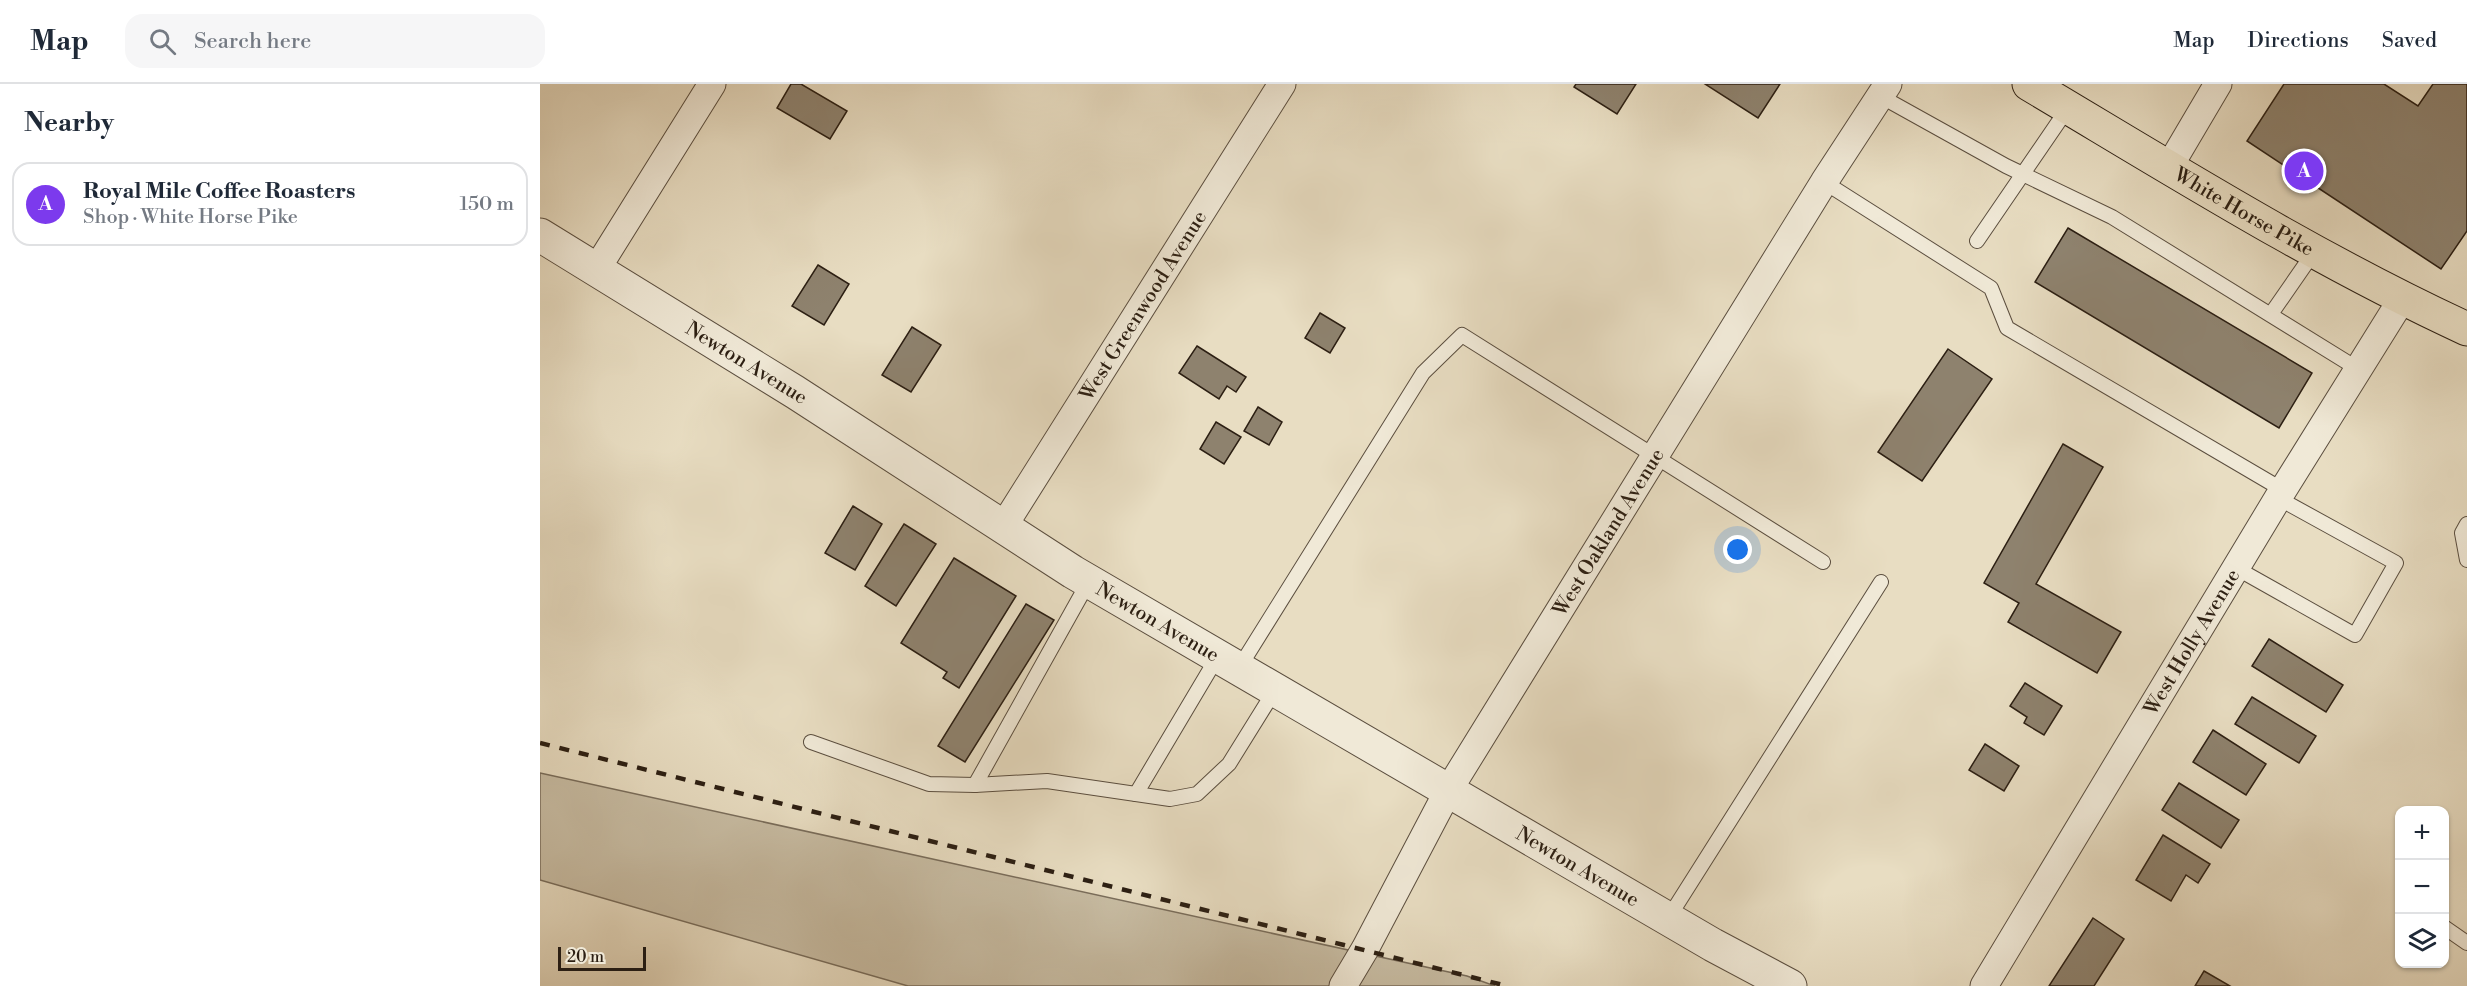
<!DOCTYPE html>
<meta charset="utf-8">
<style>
body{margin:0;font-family:"Libre Bodoni",serif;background:#f6f6f7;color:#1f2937}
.controls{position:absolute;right:18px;bottom:18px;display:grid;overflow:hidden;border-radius:12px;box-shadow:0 2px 4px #0004}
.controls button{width:54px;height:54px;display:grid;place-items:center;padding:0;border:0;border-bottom:2px solid #e0e1e3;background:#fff;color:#1f2937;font:30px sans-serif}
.scale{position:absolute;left:18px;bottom:15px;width:88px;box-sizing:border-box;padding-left:6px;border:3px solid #2c1f13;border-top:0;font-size:16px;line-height:21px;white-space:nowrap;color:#2c1f13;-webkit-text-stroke:4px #f0e9d7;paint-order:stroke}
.you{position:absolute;left:1198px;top:466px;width:21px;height:21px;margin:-15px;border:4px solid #fff;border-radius:50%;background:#1a73e8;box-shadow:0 0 0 9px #1a73e833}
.badge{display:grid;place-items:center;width:39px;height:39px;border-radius:50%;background:#7c3aed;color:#fff;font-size:20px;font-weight:700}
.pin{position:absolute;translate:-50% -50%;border:3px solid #fff;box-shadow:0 2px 6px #0006}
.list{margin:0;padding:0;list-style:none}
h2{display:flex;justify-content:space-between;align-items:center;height:78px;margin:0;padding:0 24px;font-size:26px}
h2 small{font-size:20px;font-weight:400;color:#747a83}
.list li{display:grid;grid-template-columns:39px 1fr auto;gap:18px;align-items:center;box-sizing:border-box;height:84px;margin:0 12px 12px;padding:0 12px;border:2px solid #e0e1e3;border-radius:18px}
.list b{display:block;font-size:22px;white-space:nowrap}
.list p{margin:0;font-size:20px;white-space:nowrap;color:#747a83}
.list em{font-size:20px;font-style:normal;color:#747a83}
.icon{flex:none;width:33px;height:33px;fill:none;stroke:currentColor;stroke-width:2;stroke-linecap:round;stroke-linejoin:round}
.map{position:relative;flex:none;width:1927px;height:902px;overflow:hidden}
header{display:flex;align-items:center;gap:36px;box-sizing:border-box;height:84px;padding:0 30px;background:#fff;border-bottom:2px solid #e0e1e3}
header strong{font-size:28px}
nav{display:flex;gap:33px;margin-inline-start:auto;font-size:21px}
.search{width:420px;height:54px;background:#f6f6f7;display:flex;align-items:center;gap:15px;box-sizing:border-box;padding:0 21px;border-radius:18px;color:#747a83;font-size:22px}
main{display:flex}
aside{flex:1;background:#fff}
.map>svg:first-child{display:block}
.green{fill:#c8bda4;stroke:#7a6e5c;stroke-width:1.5}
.building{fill:#8e826e;stroke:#2c1f13;stroke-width:1.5}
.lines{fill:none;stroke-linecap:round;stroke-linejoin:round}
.service-casing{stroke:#5b4e3f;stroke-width:16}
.minor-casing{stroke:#5b4e3f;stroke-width:29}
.tertiary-casing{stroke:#5b4e3f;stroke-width:35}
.trunk-casing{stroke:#2c1f13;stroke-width:35}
.service{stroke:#f0e9d7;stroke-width:14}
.minor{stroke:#f0e9d7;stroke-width:27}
.tertiary{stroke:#f0e9d7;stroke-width:33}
.trunk{stroke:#e8ddc2;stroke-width:33}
.rail{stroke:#2c1f13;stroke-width:4.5;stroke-dasharray:10 10;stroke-linecap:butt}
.labels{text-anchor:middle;stroke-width:5;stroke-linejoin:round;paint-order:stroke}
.street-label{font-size:20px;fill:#2c1f13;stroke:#f0e9d7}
</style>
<header>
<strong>Map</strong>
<div class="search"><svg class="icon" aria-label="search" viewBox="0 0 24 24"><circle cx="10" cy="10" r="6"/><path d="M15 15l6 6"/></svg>Search here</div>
<nav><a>Map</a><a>Directions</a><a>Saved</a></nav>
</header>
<main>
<aside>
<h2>Nearby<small></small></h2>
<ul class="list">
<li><span class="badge">A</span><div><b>Royal Mile Coffee Roasters</b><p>Shop · White Horse Pike</p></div><em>150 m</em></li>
</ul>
</aside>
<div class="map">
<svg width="1927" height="902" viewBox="0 0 1927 902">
<rect width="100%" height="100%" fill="#e8ddc2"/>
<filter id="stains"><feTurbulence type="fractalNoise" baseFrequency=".00333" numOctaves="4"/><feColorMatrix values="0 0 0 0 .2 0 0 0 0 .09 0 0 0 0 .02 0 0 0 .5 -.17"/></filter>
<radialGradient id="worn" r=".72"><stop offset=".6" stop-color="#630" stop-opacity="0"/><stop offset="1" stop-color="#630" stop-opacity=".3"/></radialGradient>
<path class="green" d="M0,689L927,892L955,902H368L0,796Z"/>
<g class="building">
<path d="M251,0H261L307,27L290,55L237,24Z"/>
<path d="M1036,0H1096L1077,30L1034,3Z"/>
<path d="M1165,0H1240L1218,34Z"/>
<path d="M1744,0H1844L1878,22L1893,0H1927V147L1901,185L1707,57Z"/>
<path d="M1528,144L1772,289L1739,344L1495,198Z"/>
<path d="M278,181L309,200L284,241L252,222Z"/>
<path d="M780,229L805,244L790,269L765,254Z"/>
<path d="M372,243L401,261L371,308L342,291Z"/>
<path d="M657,262L706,293L696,308L687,302L679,315L639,289Z"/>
<path d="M1408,265L1452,295L1382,397L1338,368Z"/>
<path d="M718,323L742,338L729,361L704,347Z"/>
<path d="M676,338L701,353L684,380L660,365Z"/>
<path d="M1523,360L1563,383L1496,500L1581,548L1557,589L1468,538L1479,519L1444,499Z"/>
<path d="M313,422L342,440L315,486L285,469Z"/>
<path d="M364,440L396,460L356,522L325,502Z"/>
<path d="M414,474L476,512L419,604L403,594L407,588L361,559Z"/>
<path d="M486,520L514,536L425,678L398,662Z"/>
<path d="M1729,555L1803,601L1786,628L1712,582Z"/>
<path d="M1485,599L1522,622L1504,651L1484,639L1487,633L1470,622Z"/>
<path d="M1712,613L1776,652L1759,679L1695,640Z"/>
<path d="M1673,646L1726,680L1706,711L1653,678Z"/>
<path d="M1445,660L1479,682L1464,707L1429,686Z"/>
<path d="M1639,699L1699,736L1681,764L1622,726Z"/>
<path d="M1623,751L1670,780L1658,799L1646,791L1631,817L1596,796Z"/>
<path d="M1553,834L1584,855L1554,902H1509Z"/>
<path d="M1664,887L1690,902H1655Z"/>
</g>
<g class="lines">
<defs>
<g id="service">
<path d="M1340,12L1466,82L1572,133L1818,285"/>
<path d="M1284,98L1451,204L1467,244L1743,406"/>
<path d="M1437,157L1528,24"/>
<path d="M1731,230L1774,168"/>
<path d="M1927,440L1922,449L1927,476"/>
<path d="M1696,484L1815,551L1856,479L1738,414"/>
<path d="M699,584L883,289L922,251L1283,478"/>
<path d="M271,658L389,700L435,701L507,697L630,715L657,710L689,680L735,606"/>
<path d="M435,701L549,497"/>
<path d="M596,710L678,572"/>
<path d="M1129,833L1341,498"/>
<path d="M1904,843L1927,859"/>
</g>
<g id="minor">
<path d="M1629,83L1678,0"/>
<path d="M56,186L172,0"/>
<path id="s1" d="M463,443L742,0"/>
<path id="s2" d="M803,902L825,865L908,707L1284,98L1348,0"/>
<path id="s3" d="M1444,902L1738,414L1862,215"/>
</g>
<g id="tertiary">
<path id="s4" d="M0,151L255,308L533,488L1173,861L1250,902"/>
</g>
<g id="trunk">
<path id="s5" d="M1489,0C1632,85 1775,175 1927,245"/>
</g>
</defs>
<use href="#service" class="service-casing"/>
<use href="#minor" class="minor-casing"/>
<use href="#tertiary" class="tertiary-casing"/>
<use href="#trunk" class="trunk-casing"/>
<use href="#service" class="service"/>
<use href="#minor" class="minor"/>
<use href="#tertiary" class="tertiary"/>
<use href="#trunk" class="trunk"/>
<path class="rail" d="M0,659L967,902"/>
</g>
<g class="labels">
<g class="street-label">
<text dy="7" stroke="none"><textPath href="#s5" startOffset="250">White Horse Pike</textPath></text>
<text dy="7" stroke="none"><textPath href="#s1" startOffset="262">West Greenwood Avenue</textPath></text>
<text dy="7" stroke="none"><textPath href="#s4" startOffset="243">Newton Avenue</textPath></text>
<text dy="7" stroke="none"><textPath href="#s2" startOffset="526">West Oakland Avenue</textPath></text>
<text dy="7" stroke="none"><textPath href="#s4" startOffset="729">Newton Avenue</textPath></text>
<text dy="7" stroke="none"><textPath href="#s3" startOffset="402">West Holly Avenue</textPath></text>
<text dy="7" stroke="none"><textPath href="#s4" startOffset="1215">Newton Avenue</textPath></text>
</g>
</g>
<rect width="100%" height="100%" filter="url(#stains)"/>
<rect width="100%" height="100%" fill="url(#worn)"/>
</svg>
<div class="controls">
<button>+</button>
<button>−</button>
<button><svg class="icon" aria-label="layers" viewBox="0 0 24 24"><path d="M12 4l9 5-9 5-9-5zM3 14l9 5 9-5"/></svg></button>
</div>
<div class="scale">20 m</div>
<div class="you"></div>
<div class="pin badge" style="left:1764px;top:87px">A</div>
</div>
</main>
